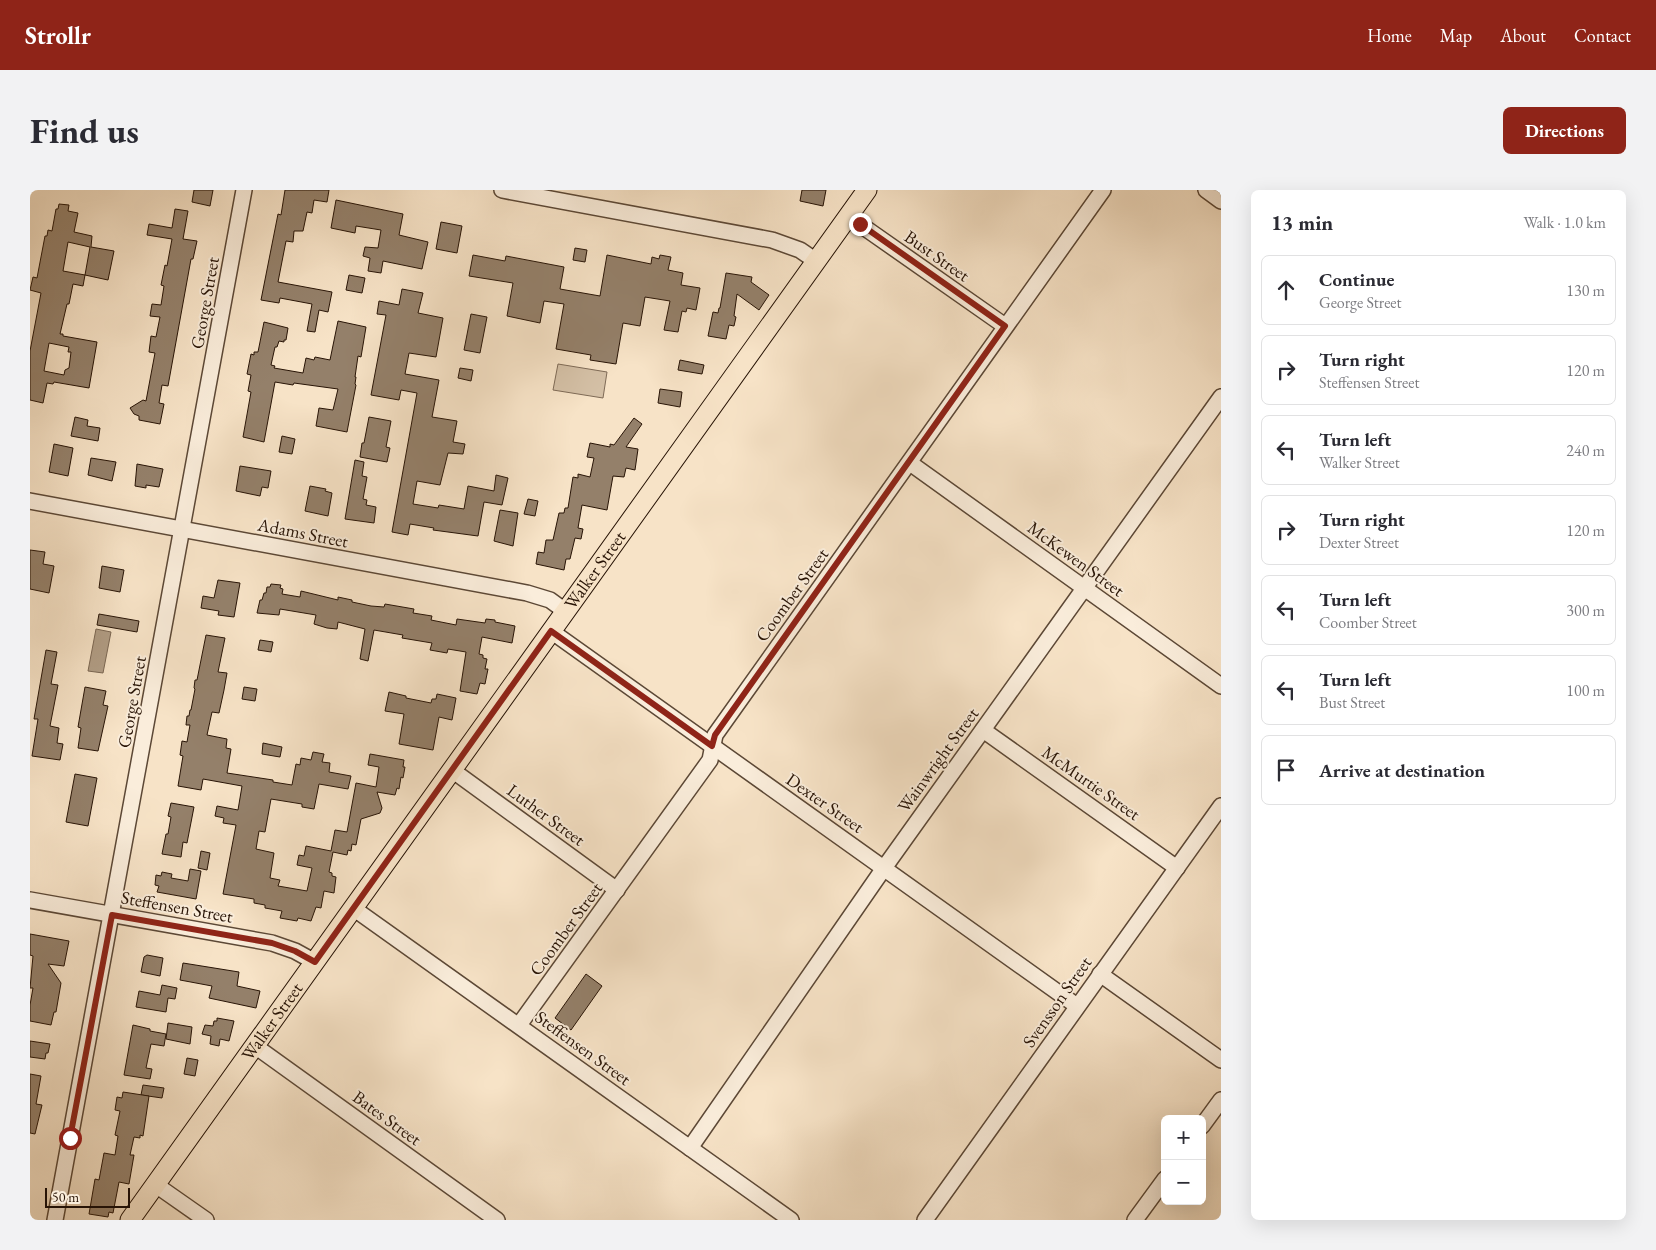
<!DOCTYPE html>
<meta charset="utf-8">
<style>
body{margin:0;font-family:"EB Garamond",serif;background:#f2f2f3;color:#2b2b33}
.controls{position:absolute;right:15px;bottom:15px;display:grid;overflow:hidden;border-radius:8px;box-shadow:0 5px 20px #0002}
.controls button{width:45px;height:45px;display:grid;place-items:center;padding:0;border:0;border-bottom:1px solid #e1e1e2;background:#fff;color:#2b2b33;font:25px sans-serif}
.scale{position:absolute;left:15px;bottom:12px;width:85px;box-sizing:border-box;padding-left:5px;border:2px solid #281406;border-top:0;font-size:14px;line-height:18px;white-space:nowrap;color:#281406;-webkit-text-stroke:4px #faeddb;paint-order:stroke}
.stop{position:absolute;width:15px;height:15px;margin:-11px;border:4px solid #8f2418;border-radius:50%;background:#fff}
.stop.end{background:#8f2418;border-color:#fff;box-shadow:0 1px 5px #0008}
.list{margin:0;padding:0;list-style:none}
h2{display:flex;justify-content:space-between;align-items:center;height:65px;margin:0;padding:0 20px;font-size:21px}
h2 small{font-size:16px;font-weight:400;color:#7c7c81}
.list li{display:grid;grid-template-columns:32px 1fr auto;gap:15px;align-items:center;box-sizing:border-box;height:70px;margin:0 10px 10px;padding:0 10px;border:1px solid #e1e1e2;border-radius:8px}
.list b{display:block;font-size:19px;white-space:nowrap}
.list p{margin:0;font-size:16px;white-space:nowrap;color:#7c7c81}
.list em{font-size:16px;font-style:normal;color:#7c7c81}
.icon{flex:none;width:28px;height:28px;fill:none;stroke:currentColor;stroke-width:2;stroke-linecap:round;stroke-linejoin:round}
.map{position:relative;flex:none;width:1191px;height:1030px;overflow:hidden;border-radius:8px}
header{display:flex;align-items:center;gap:30px;box-sizing:border-box;height:70px;padding:0 25px;background:#8f2418;color:#fff}
header strong{font-size:24px}
nav{display:flex;gap:28px;margin-inline-start:auto;font-size:18px}
.intro{display:flex;align-items:center;justify-content:space-between;box-sizing:border-box;height:120px;padding:0 30px}
h1{margin:0;font-size:35px}
.button{padding:12px 22px;border-radius:8px;background:#8f2418;color:#fff;font-size:18px;font-weight:700}
main{display:flex;gap:30px;padding:0 30px}
aside{flex:1;background:#fff;border-radius:8px;box-shadow:0 5px 20px #0002}
.map>svg:first-child{display:block}
.green{fill:#d4c0a6;stroke:#7e6a56}
.water{fill:#b19d85;stroke:#7a6652}
.building{fill:#94806a;stroke:#281406;fill-rule:evenodd}
.lines{fill:none;stroke-linecap:round;stroke-linejoin:round}
.minor-casing{stroke:#5c4836;stroke-width:18}
.major-casing{stroke:#281406;stroke-width:21}
.minor{stroke:#faeddb;stroke-width:15}
.major{stroke:#f7e3c7;stroke-width:19}
.route{stroke:#8f2418;stroke-width:6}
.labels{text-anchor:middle;stroke-width:4;stroke-linejoin:round;paint-order:stroke}
.street-label{font-size:18px;fill:#281406;stroke:#faeddb}
</style>
<header>
<strong>Strollr</strong>
<nav><a>Home</a><a>Map</a><a>About</a><a>Contact</a></nav>
</header>
<div class="intro"><h1>Find us</h1><a class="button">Directions</a></div>
<main>
<div class="map">
<svg width="1191" height="1030" viewBox="0 0 1191 1030">
<rect width="100%" height="100%" fill="#f7e3c7"/>
<filter id="stains"><feTurbulence type="fractalNoise" baseFrequency=".004" numOctaves="4"/><feColorMatrix values="0 0 0 0 .2 0 0 0 0 .09 0 0 0 0 .02 0 0 0 .5 -.17"/></filter>
<radialGradient id="worn" r=".72"><stop offset=".6" stop-color="#630" stop-opacity="0"/><stop offset="1" stop-color="#630" stop-opacity=".3"/></radialGradient>
<path class="green" d="M528,174L577,182L573,208L523,200Z"/>
<path class="water" d="M66,439L81,442L73,483L58,481Z"/>
<g class="building">
<path d="M164,0H183L180,16L162,12Z"/>
<path d="M255,0H299L297,12L284,10L282,23L277,22L273,41H264L263,52L256,51L248,92L302,102L298,122L289,120L285,142L277,141L282,114L250,108L249,113L231,110L248,24L251,25Z"/>
<path d="M772,0H796L793,16L770,11Z"/>
<path d="M306,10L373,24L369,45L398,52L392,79L353,71L351,83L338,81L340,68L333,66L335,57L348,58L351,40L326,36L325,43L301,38Z"/>
<path d="M29,14L39,15L38,21L48,23L44,42L62,46L61,57L84,61L78,90L55,85L53,96L43,94L39,114H37L30,144H33V146L67,152L59,198L24,192L23,194L17,193L13,213L0,210V161L11,103L0,100L3,87L7,88L15,46H17L18,40L22,41L26,19H28ZM38,52L60,57L55,85L33,81ZM19,153L39,157L38,162H41L39,178L35,180L34,185L14,181Z"/>
<path d="M145,19L158,21L153,49L167,51L163,69H161L138,196L132,195L129,213L134,214L130,234L109,230V226L104,224L100,218L113,210L116,211L125,163L119,162L121,146L126,147L130,127L120,126L122,114L131,115L134,96L131,95L135,75L137,76L142,49L117,45L119,34L142,38Z"/>
<path d="M411,32L432,36L427,63L406,59Z"/>
<path d="M545,58L557,60L555,72L543,70Z"/>
<path d="M443,65L475,71L476,66L534,77L530,99L570,106L577,65L621,74L622,67L629,69L630,65L641,67L638,80L653,83L651,95L670,98L666,120L657,118L656,122L652,121L648,142L634,140L640,111L615,107L610,136L593,133L586,174L560,170L561,165L526,159L534,114L514,111L510,133L477,126L483,93L439,86Z"/>
<path d="M696,83L722,87L721,92L739,105L729,120L707,104L704,126L706,127L704,136L699,135L696,149L678,146L683,122L688,123L689,118H690Z"/>
<path d="M319,85L335,88L332,103L316,100Z"/>
<path d="M372,99L393,103L388,123L413,128L406,167L379,163L375,184L409,190L402,227L427,231L423,252L435,254L433,264L418,263L410,295L387,291L383,314L408,318L409,315L434,319L438,296L464,301L466,285L478,288L472,315L454,312L448,346L403,340L404,338L380,334L378,345L362,342L387,203L371,200L369,210L341,205L356,125L347,124L349,111L369,115Z"/>
<path d="M441,124L457,127L450,163L434,160Z"/>
<path d="M308,131L336,137L331,167L328,166L325,187H326L325,194L326,195L317,242L286,236L289,218L303,220L308,199L264,193L263,195L245,192L234,252L213,247L221,202L218,201L221,185L217,184L221,164L224,165V162H228L234,132L258,138L256,150H254V152L249,151L247,157H245L241,175L245,176L244,178L273,183L276,168L284,170L285,167L300,170Z"/>
<path d="M650,170L674,175L672,184L648,180Z"/>
<path d="M430,178L443,180L441,191L428,188Z"/>
<path d="M630,199L652,202L650,217L628,213Z"/>
<path d="M45,227L58,230L57,236L70,238L68,251L41,246Z"/>
<path d="M339,227L361,231L356,257L360,258L357,272L330,267L332,253H334Z"/>
<path d="M604,228L612,234L596,257L608,259L605,280L596,278L594,287L583,286L577,320L552,315L548,338L553,339L551,349L545,348L540,369H536L534,380L506,374L508,362L514,363L516,350H523L529,323H534L535,318H538L543,287L548,288V284L560,287L564,268L557,267L560,253L580,257V254L584,255Z"/>
<path d="M252,246L265,249L262,264L249,262Z"/>
<path d="M24,254L43,258L38,286L19,282Z"/>
<path d="M61,268L86,272L82,291L58,285Z"/>
<path d="M325,270L334,272L332,286L337,287L333,309L337,310L336,315L346,317L344,333L315,329Z"/>
<path d="M107,274L133,279L129,297L116,295V298L105,296Z"/>
<path d="M210,276L241,281L238,298L232,297L230,306L206,301Z"/>
<path d="M280,296L296,299L295,301L302,303L298,326L275,321Z"/>
<path d="M498,309L508,311L505,326L494,324Z"/>
<path d="M470,320L488,323L483,356L464,351Z"/>
<path d="M0,360L15,362L13,374L24,376L19,403L0,399Z"/>
<path d="M72,376L94,380L90,402L69,398Z"/>
<path d="M188,390L210,393L204,427L188,425L189,421L171,418L173,406L184,408Z"/>
<path d="M241,394L251,395L250,398L253,399L252,404L270,407L271,401L308,410V407L322,410V412L341,416L354,417L355,414L384,419L383,423L402,426L401,430L426,435L427,429L455,433L456,429L465,430V432L485,436L482,453L452,447L449,464L453,465V468L457,469L455,479H458L455,494L450,493L447,504L430,501L436,462L418,459L417,463L400,460L402,453L372,448L373,445L344,440L338,471L330,469L335,439L308,432L307,439L297,438L284,434L286,425L250,419L249,425L227,423L230,410H232L234,403H236L237,397H240Z"/>
<path d="M69,424L109,431L107,442L67,435Z"/>
<path d="M176,445L195,448L188,482L197,483L194,500L189,523L182,522L177,545L197,549L196,558L201,559L197,583L243,590V592L262,595L266,574L270,575L271,568L281,570L283,562L294,564L292,572L300,573L299,582L321,586L318,599L289,594L284,619L272,617V614L241,609L235,642L229,641L226,659L244,663L240,688L250,690L248,696L277,701L282,678L267,675L269,665L274,666L276,656L301,661L305,640L317,642L326,593L346,597L349,577L338,575L340,564L374,570L373,577H375L373,588L371,587L369,599L367,598L365,605L347,602L352,618L350,623L331,629L326,655L322,654L321,661L318,660L317,665L303,662L299,682L302,683V686L306,687L304,703L294,701L291,718L286,717L281,731L268,728L267,731L250,728L252,721L235,718V715L224,713V709L193,704L206,635L193,633L194,628L185,626L187,616L208,620L212,596L173,589L171,600L148,596L153,566L150,565L152,551L157,552L160,535H156L157,526H159L160,520H161L165,499L164,498L165,490H167Z"/>
<path d="M230,450L243,452L241,462L228,460Z"/>
<path d="M16,460L27,462L21,494L28,495L20,536L29,538L27,553L33,554L30,570L2,566L8,529H4Z"/>
<path d="M55,497L76,501L73,515L78,516L68,561L48,558L51,538L48,537Z"/>
<path d="M214,497L227,499L225,511L212,509Z"/>
<path d="M359,502L376,506V508L401,513L402,509H406L407,504L426,508L422,530L409,527L403,560L369,554L374,524L355,521Z"/>
<path d="M233,553L252,557L250,567L232,564Z"/>
<path d="M45,584L67,588L58,636L36,632Z"/>
<path d="M141,613L164,617L157,653L153,652L151,667L132,664L136,644H138L141,627L138,626Z"/>
<path d="M171,661L180,663L177,680L168,678Z"/>
<path d="M160,679L171,681L166,709L127,702L129,696L125,695L126,685L131,686L132,682L142,684L141,688L158,691Z"/>
<path d="M0,744L39,751L34,776L18,774L31,793L26,822H24L21,835L0,831V815L3,798H0L3,766L0,765Z"/>
<path d="M117,765L133,768L130,786L111,782L114,767Z"/>
<path d="M153,773L209,782L207,796L230,801L226,818L179,808L182,796L150,790Z"/>
<path d="M556,784L572,796L541,840L525,828Z"/>
<path d="M132,795L147,798L145,809L138,808L136,822L106,817L109,801L130,805Z"/>
<path d="M187,828L204,831L199,851L190,849L189,856L180,854L181,846L172,844L175,835L183,836L184,831H187Z"/>
<path d="M138,833L162,837L160,854L136,849Z"/>
<path d="M103,835L120,839V841L136,844L134,856L121,854L116,878L122,879L120,889L94,885Z"/>
<path d="M0,851L20,854L18,863H16L15,869L0,867Z"/>
<path d="M157,868L168,870L165,886L154,884Z"/>
<path d="M0,884L11,886L6,914L12,915L5,944L0,943Z"/>
<path d="M113,895L134,898L132,908L111,905Z"/>
<path d="M93,902L119,906L113,946L110,945V948L104,947L100,965H104L99,994L89,992L83,1023L79,1022L78,1027L59,1024L65,989L69,990L74,963L85,965L88,946L85,945L90,921L85,920L87,907L92,908Z"/>
</g>
<g class="lines">
<defs>
<g id="minor">
<path d="M472,0L742,50L770,60L786,71"/>
<path d="M1176,0L1191,11"/>
<path d="M818,26L975,136"/>
<path d="M880,273L1191,496"/>
<path d="M0,311L497,403L520,410L535,421"/>
<path d="M521,441L1047,816"/>
<path d="M953,540L1147,678"/>
<path d="M422,580L587,700"/>
<path d="M0,710L242,753L265,761L285,772"/>
<path d="M323,718L761,1030"/>
<path d="M1070,784L1191,870"/>
<path d="M489,835L680,570L685,545L1073,0"/>
<path d="M225,856L467,1030"/>
<path d="M1172,936L1191,910"/>
<path d="M660,958L854,678L1191,207"/>
<path d="M126,995L176,1030"/>
<path d="M25,1030L214,0"/>
<path d="M895,1030L1191,616"/>
<path d="M1105,1030L1135,989"/>
</g>
<g id="major">
<path id="s1" d="M100,1030L837,0"/>
</g>
</defs>
<use href="#minor" class="minor-casing"/>
<use href="#major" class="major-casing"/>
<use href="#minor" class="minor"/>
<use href="#major" class="major"/>
</g>
<g class="lines">
<path class="route" d="M40,948L82,725L242,753L265,761L285,772L521,441L682,556L685,545L975,136L830,34"/>
</g>
<g class="labels">
<g class="street-label">
<text transform="translate(907 66) rotate(35)" y="6">Bust Street</text>
<text transform="translate(175 113) rotate(-80)" y="6">George Street</text>
<text transform="translate(273 343) rotate(11)" y="6">Adams Street</text>
<text transform="translate(1046 369) rotate(36)" y="6">McKewen Street</text>
<text dy="6" stroke="none"><textPath href="#s1" startOffset="799">Walker Street</textPath></text>
<text transform="translate(762 405) rotate(-54)" y="6">Coomber Street</text>
<text transform="translate(102 512) rotate(-80)" y="6">George Street</text>
<text transform="translate(908 570) rotate(-54)" y="6">Wainwright Street</text>
<text transform="translate(1061 593) rotate(35)" y="6">McMurtie Street</text>
<text transform="translate(795 613) rotate(35)" y="6">Dexter Street</text>
<text transform="translate(516 625) rotate(36)" y="6">Luther Street</text>
<text transform="translate(147 717) rotate(10)" y="6">Steffensen Street</text>
<text transform="translate(536 739) rotate(-54)" y="6">Coomber Street</text>
<text transform="translate(1027 812) rotate(-55)" y="6">Svensson Street</text>
<text dy="6" stroke="none"><textPath href="#s1" startOffset="244">Walker Street</textPath></text>
<text transform="translate(553 858) rotate(36)" y="6">Steffensen Street</text>
<text transform="translate(357 928) rotate(36)" y="6">Bates Street</text>
</g>
</g>
<rect width="100%" height="100%" filter="url(#stains)"/>
<rect width="100%" height="100%" fill="url(#worn)"/>
</svg>
<div class="controls">
<button>+</button>
<button>−</button>
</div>
<div class="scale">50 m</div>
<div class="stop" style="left:40px;top:948px"></div>
<div class="stop end" style="left:830px;top:34px"></div>
</div>
<aside>
<h2>13 min<small>Walk · 1.0 km</small></h2>
<ul class="list">
<li><svg class="icon" aria-label="ahead" viewBox="0 0 24 24"><path d="M12 20V5M6 11l6-6 6 6"/></svg><div><b>Continue</b><p>George Street</p></div><em>130 m</em></li>
<li><svg class="icon" aria-label="right" viewBox="0 0 24 24"><path d="M7 20v-9h11M14 6l5 5-5 5"/></svg><div><b>Turn right</b><p>Steffensen Street</p></div><em>120 m</em></li>
<li><svg class="icon" aria-label="left" viewBox="0 0 24 24"><path d="M17 20v-9H6M10 6l-5 5 5 5"/></svg><div><b>Turn left</b><p>Walker Street</p></div><em>240 m</em></li>
<li><svg class="icon" aria-label="right" viewBox="0 0 24 24"><path d="M7 20v-9h11M14 6l5 5-5 5"/></svg><div><b>Turn right</b><p>Dexter Street</p></div><em>120 m</em></li>
<li><svg class="icon" aria-label="left" viewBox="0 0 24 24"><path d="M17 20v-9H6M10 6l-5 5 5 5"/></svg><div><b>Turn left</b><p>Coomber Street</p></div><em>300 m</em></li>
<li><svg class="icon" aria-label="left" viewBox="0 0 24 24"><path d="M17 20v-9H6M10 6l-5 5 5 5"/></svg><div><b>Turn left</b><p>Bust Street</p></div><em>100 m</em></li>
<li><svg class="icon" aria-label="arrive" viewBox="0 0 24 24"><path d="M6 21V4h12l-3 4 3 4H6"/></svg><div><b>Arrive at destination</b></div></li>
</ul>
</aside>
</main>
